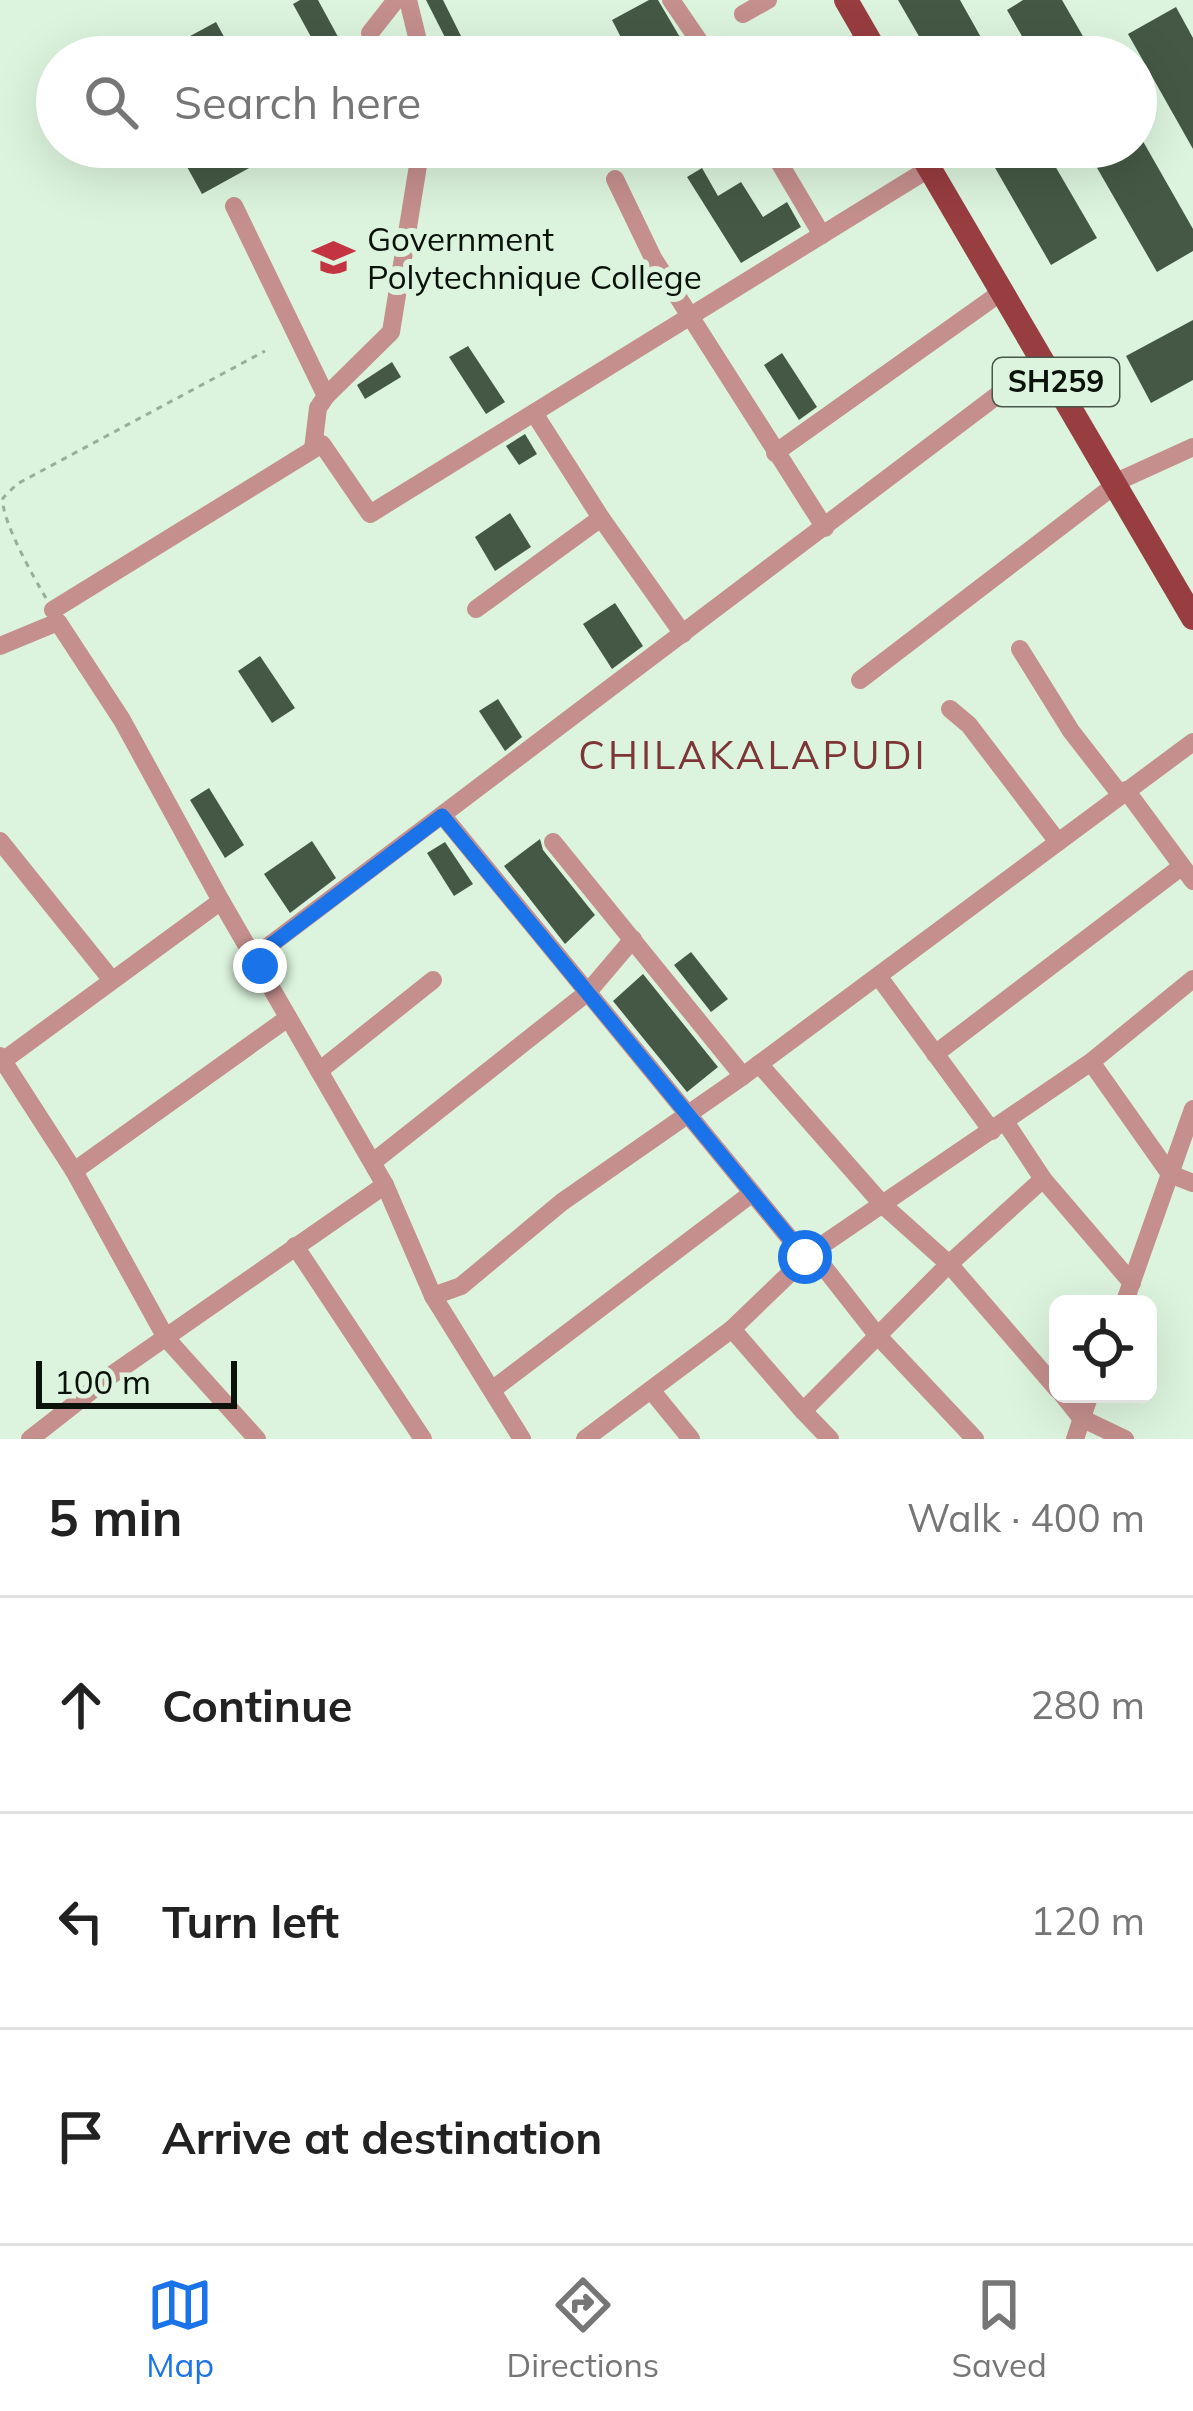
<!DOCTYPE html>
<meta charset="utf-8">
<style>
body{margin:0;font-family:Mulish,sans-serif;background:#f2f2f2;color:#222}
.controls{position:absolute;right:36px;bottom:36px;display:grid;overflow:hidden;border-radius:18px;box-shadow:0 12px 48px #0002}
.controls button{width:108px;height:108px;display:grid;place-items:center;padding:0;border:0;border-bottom:3px solid #e0e0e0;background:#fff;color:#222;font:60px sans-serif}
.scale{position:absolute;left:36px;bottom:30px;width:201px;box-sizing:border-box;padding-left:12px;border:6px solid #0a120b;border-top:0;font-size:33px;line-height:42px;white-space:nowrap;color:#0a120b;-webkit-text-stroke:9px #dcf4dd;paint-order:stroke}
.stop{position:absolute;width:36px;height:36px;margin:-27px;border:9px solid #1a73e8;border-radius:50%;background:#fff}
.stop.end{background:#1a73e8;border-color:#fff;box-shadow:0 3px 12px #0008}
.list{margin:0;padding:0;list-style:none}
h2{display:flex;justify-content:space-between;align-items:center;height:156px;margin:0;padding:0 48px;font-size:51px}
h2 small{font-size:39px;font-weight:400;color:#767676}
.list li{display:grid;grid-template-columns:78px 1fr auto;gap:36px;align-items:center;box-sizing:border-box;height:216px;padding:0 48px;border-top:3px solid #e0e0e0}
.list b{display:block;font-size:45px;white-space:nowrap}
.list em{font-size:39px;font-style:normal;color:#767676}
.icon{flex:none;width:66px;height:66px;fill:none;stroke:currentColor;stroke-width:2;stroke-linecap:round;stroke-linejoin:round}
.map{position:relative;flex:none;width:1193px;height:1439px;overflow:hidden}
.search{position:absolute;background:#fff;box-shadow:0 12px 48px #0002;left:36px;right:36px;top:36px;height:132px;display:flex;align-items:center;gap:30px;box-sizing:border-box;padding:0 42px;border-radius:66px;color:#767676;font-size:45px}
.sheet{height:804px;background:#fff}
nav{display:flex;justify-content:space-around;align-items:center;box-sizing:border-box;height:168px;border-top:3px solid #e0e0e0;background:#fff;font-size:33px;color:#767676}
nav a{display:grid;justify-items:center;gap:6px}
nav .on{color:#1a73e8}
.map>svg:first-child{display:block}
.building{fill:#455845}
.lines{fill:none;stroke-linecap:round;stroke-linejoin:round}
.path{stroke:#9aad9b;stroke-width:3;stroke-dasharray:6 6;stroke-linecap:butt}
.minor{stroke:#c48f8d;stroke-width:18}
.major{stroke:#983d40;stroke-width:24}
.route{stroke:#1a73e8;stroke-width:15}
.labels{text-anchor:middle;stroke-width:12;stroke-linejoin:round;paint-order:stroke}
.shield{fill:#dcf4dd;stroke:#49564a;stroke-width:3}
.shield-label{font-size:30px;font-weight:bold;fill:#0a120b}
.poi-label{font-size:33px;fill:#0a120b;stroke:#dcf4dd;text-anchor:start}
.quarter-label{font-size:39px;letter-spacing:3px;fill:#7d3537;stroke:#dcf4dd}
</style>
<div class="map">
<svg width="1193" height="1439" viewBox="0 0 1193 1439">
<rect width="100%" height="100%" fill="#dcf4dd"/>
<g class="building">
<path d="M300,0H318L349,57H322L293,4Z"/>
<path d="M426,0H443L469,52L455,57Z"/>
<path d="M649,0H658L681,39L647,57H631L612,20Z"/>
<path d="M898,0H960L992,57H931Z"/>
<path d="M1023,0H1062L1095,57H1034L1007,10Z"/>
<path d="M1176,7L1193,38V149L1128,34Z"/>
<path d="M216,22L235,57H189L181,41Z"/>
<path d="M1136,129L1193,229V251L1157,272L1085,147H1136Z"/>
<path d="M176,147H201L210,163L239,147H287L202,194Z"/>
<path d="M983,147H1044L1097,238L1051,265Z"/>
<path d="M702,168L718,196L741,182L763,217L787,202L801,227L741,263L687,177Z"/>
<path d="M1193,320V380L1151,403L1126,356Z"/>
<path d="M468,346L505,402L486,414L449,357Z"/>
<path d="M782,353L817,407L799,420L764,365Z"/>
<path d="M392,362L401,377L365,399L357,385Z"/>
<path d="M525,434L537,454L519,465L506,446Z"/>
<path d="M510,513L531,547L495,571L475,537Z"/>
<path d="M615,603L643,646L612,669L583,624Z"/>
<path d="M260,656L295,708L272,723L238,671Z"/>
<path d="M498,699L522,737L505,751L479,711Z"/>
<path d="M209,788L244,845L225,858L190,800Z"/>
<path d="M540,839L543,850L595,915L565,944L504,866Z"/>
<path d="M312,841L336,878L290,913L264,874Z"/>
<path d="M445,842L473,884L454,896L427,853Z"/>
<path d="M691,952L728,999L711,1012L674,965Z"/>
<path d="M643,974L718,1067L687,1092L613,1001Z"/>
</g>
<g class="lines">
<path class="path" d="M46,598C35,580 0,518 3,498C4,497 16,485 17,484L265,351"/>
<g class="minor">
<path d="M408,0L422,57"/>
<path d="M671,0L710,57"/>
<path d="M743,14L768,0"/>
<path d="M370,33L396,0"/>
<path d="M833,57L855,44"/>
<path d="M770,147L822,235"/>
<path d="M615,179L653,258L825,528"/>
<path d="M234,206L326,396L318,408L313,449"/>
<path d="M326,396L391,332L421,147"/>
<path d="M534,413L601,518L683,634"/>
<path d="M775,453L1003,291"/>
<path d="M1125,478L1193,447"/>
<path d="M476,609L601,518"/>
<path d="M53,610L322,444L370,514L930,168"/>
<path d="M0,646L58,622L122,720L221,901L385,1185"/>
<path d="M1020,649L1071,731L1120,794"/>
<path d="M860,680L1115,485"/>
<path d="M950,709L969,725L1058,842"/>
<path d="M1126,790L1193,881"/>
<path d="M443,816L805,1257"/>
<path d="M0,841L111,979"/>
<path d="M553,842L743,1076"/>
<path d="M254,957L1044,360"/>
<path d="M879,977L992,1131"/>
<path d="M935,1054L1181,867"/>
<path d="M0,1056L74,1171L166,1338L257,1439"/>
<path d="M1091,1062L1170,1174L1193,1183"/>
<path d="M0,1063L221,901"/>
<path d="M759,1064L883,1205L949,1264L1058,1390"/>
<path d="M319,1071L433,980"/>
<path d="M1006,1123L1043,1179L1132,1283"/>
<path d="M373,1162L588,992L633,939"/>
<path d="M74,1171L288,1018"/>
<path d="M295,1246L423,1439"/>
<path d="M812,1252L877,1335L975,1439"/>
<path d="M433,1296L461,1286L562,1202L743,1076L1193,742"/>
<path d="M1124,1304L1193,1109"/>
<path d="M732,1329L803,1411L949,1264L1043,1179"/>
<path d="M492,1390L751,1194"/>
<path d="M651,1390L691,1439"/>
<path d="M1062,1394L1081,1418L1125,1439"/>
<path d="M803,1411L830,1439"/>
<path d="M30,1439L113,1374L385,1185L433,1296L522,1439"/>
<path d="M585,1439L732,1329L812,1252L1091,1062L1193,979"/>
<path d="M1075,1439L1090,1394"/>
</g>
<g class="major">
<path d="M846,0L879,57"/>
<path d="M917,147L1193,618"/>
</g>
</g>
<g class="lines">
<path class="route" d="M260,966L254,958L442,816L805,1257"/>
</g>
<defs>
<symbol id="university-bare" viewBox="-9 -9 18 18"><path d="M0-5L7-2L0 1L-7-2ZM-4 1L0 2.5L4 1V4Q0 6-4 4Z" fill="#c43440" stroke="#dcf4dd" stroke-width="2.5" paint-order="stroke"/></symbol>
</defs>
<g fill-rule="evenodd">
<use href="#university-bare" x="304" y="228" width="59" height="59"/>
</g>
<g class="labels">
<rect class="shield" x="993" y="358" width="126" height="48" rx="9"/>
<g class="shield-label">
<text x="1056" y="392">SH259</text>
</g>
<g class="poi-label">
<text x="367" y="251">Government<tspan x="367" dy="38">Polytechnique College</tspan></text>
</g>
<g class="quarter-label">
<text x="753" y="769">CHILAKALAPUDI</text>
</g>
</g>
</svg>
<div class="controls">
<button><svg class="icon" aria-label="locate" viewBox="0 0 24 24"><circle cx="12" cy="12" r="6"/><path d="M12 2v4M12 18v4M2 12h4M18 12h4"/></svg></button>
</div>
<div class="scale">100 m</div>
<div class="stop" style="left:805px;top:1257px"></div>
<div class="stop end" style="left:260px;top:966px"></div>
<div class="search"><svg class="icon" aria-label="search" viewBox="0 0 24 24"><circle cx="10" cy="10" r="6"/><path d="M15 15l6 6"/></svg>Search here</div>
</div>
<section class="sheet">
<h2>5 min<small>Walk · 400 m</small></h2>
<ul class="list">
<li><svg class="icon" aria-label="ahead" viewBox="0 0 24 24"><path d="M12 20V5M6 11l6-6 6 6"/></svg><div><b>Continue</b></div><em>280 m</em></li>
<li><svg class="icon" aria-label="left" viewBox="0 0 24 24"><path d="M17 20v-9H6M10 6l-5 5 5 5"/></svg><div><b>Turn left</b></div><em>120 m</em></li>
<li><svg class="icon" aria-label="arrive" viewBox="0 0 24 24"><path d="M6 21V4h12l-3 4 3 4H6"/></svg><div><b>Arrive at destination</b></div></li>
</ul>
</section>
<nav>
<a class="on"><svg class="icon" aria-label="map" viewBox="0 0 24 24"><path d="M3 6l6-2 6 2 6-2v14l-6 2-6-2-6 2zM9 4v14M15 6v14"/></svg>Map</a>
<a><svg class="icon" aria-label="directions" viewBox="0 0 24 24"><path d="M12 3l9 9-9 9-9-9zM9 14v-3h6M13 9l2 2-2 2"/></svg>Directions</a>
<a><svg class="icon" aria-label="saved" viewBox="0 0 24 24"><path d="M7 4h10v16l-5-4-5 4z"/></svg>Saved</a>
</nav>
